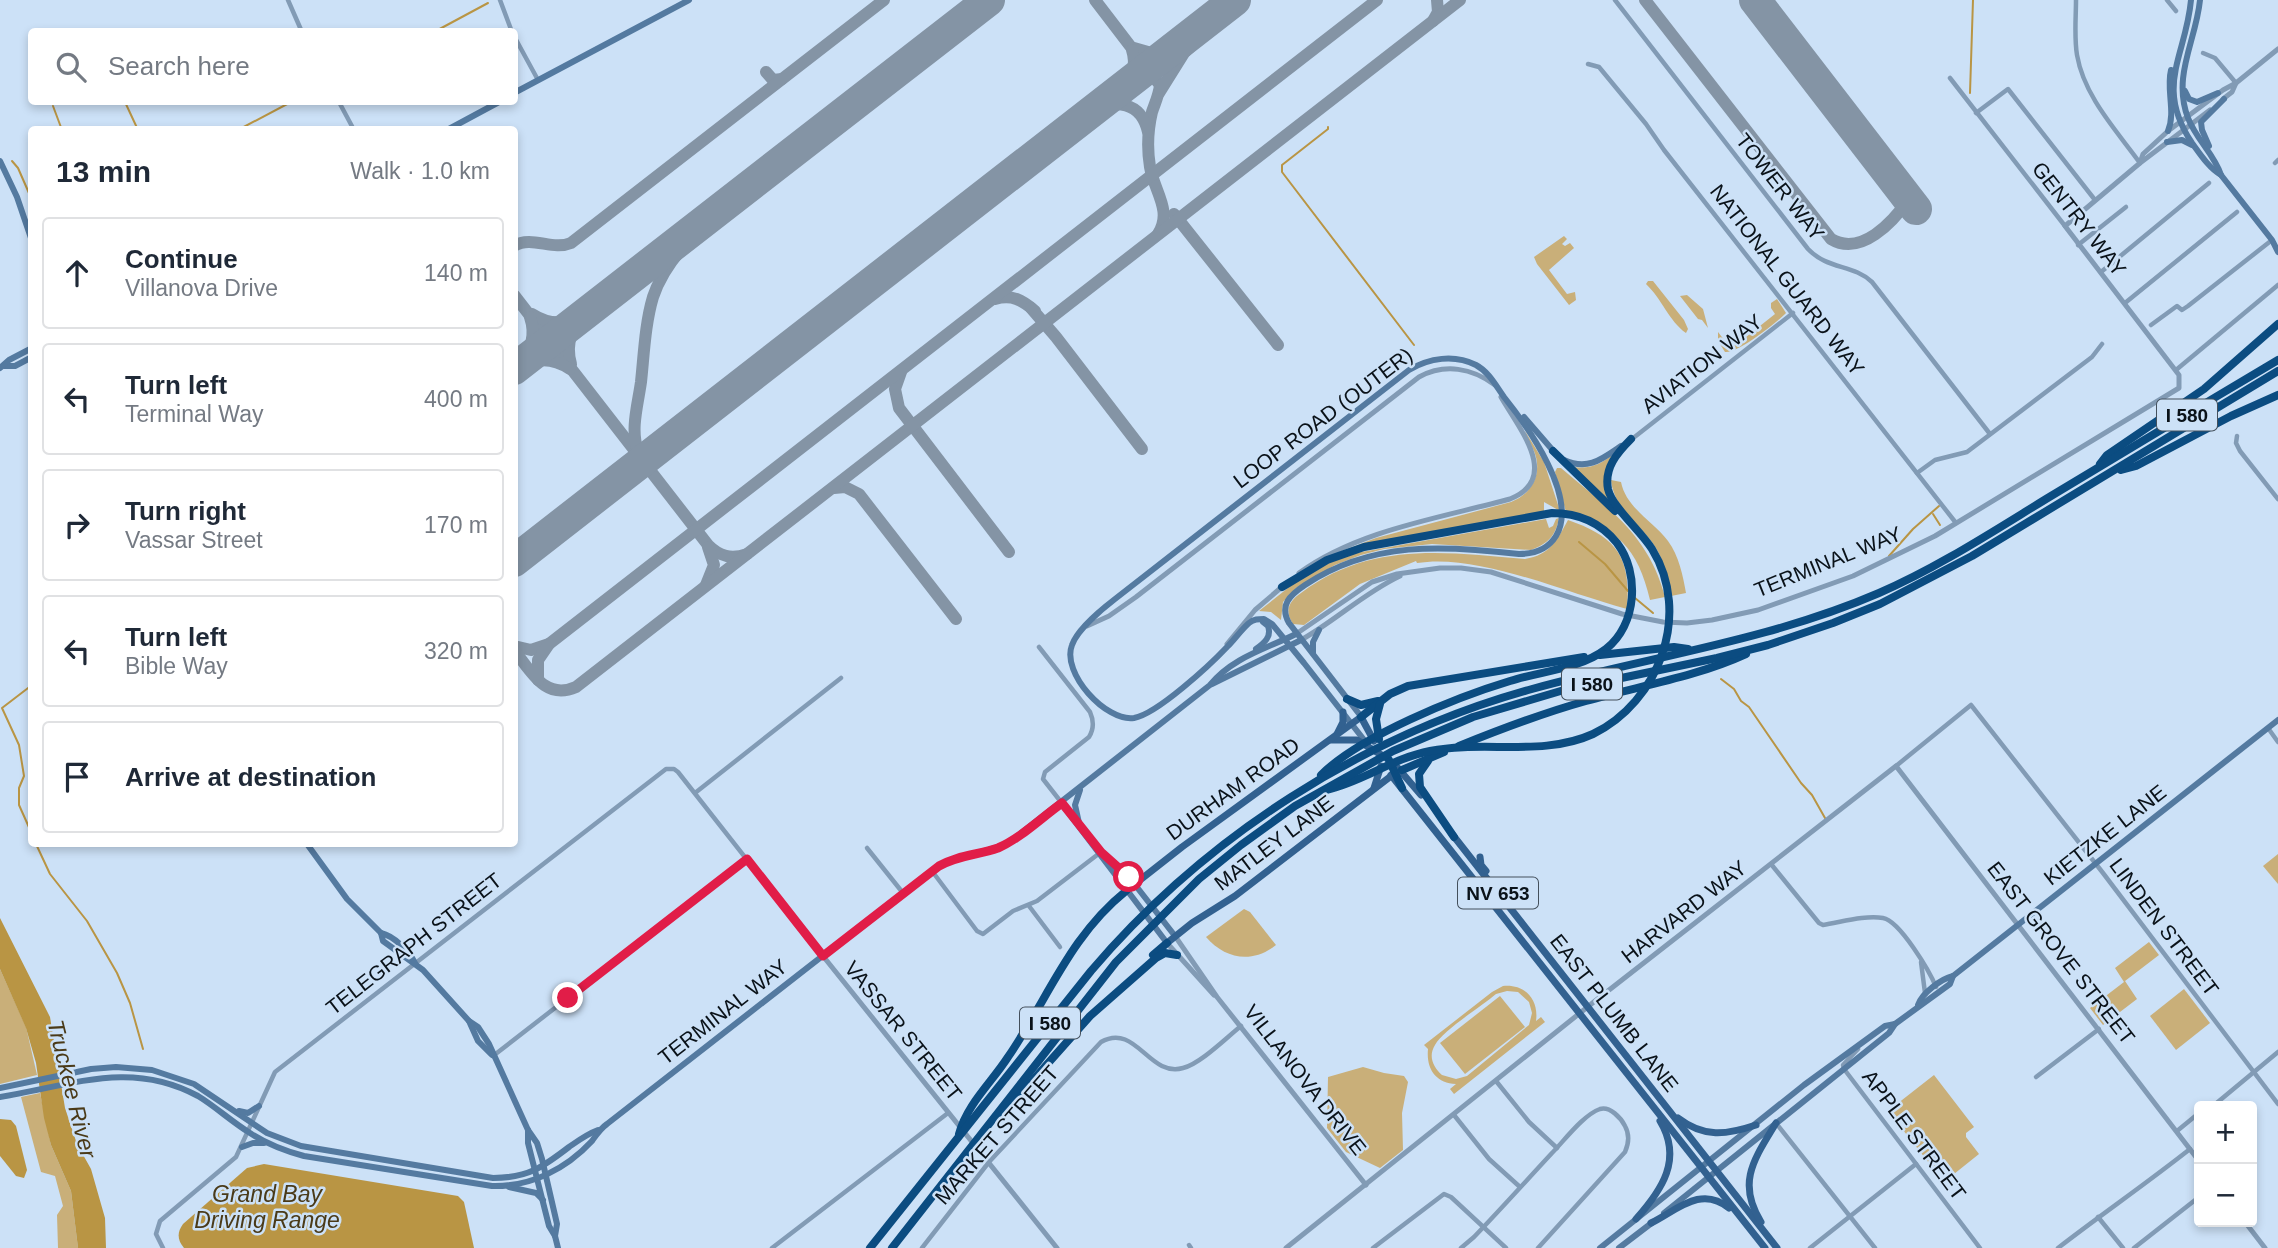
<!DOCTYPE html>
<meta charset="utf-8">
<style>
body{margin:0;font-family:Helvetica,sans-serif;background:#f2f2f3;color:#1f2937}
.controls{position:absolute;right:21px;bottom:21px;display:grid;overflow:hidden;border-radius:7px;box-shadow:0 4px 10px #0003}
.controls button{width:63px;height:63px;display:grid;place-items:center;padding:0;border:0;border-bottom:2px solid #e0e1e3;background:#fff;color:#1f2937;font:35px sans-serif}
.stop{position:absolute;width:21px;height:21px;margin:-16px;border:5px solid #e11d48;border-radius:50%;background:#fff}
.stop.end{background:#e11d48;border-color:#fff;box-shadow:0 2px 7px #0008}
.list{margin:0;padding:0;list-style:none}
h2{display:flex;justify-content:space-between;align-items:center;height:91px;margin:0;padding:0 28px;font-size:30px}
h2 small{font-size:23px;font-weight:400;color:#747a83}
.list li{display:grid;grid-template-columns:46px 1fr auto;gap:21px;align-items:center;box-sizing:border-box;height:112px;margin:0 14px 14px;padding:0 14px;border:2px solid #e0e1e3;border-radius:7px}
.list b{display:block;font-size:26px;white-space:nowrap}
.list p{margin:0;font-size:23px;white-space:nowrap;color:#747a83}
.list em{font-size:23px;font-style:normal;color:#747a83}
.icon{flex:none;width:38px;height:38px;fill:none;stroke:currentColor;stroke-width:2;stroke-linecap:round;stroke-linejoin:round}
.map{position:relative;flex:none;width:2278px;height:1248px;overflow:hidden}
.search{position:absolute;background:#fff;box-shadow:0 4px 10px #0003;left:28px;top:28px;width:490px;height:77px;display:flex;align-items:center;gap:18px;box-sizing:border-box;padding:0 24px;border-radius:7px;color:#747a83;font-size:26px}
.panel{position:absolute;background:#fff;box-shadow:0 4px 10px #0003;left:28px;top:126px;width:490px;height:721px;border-radius:7px}
.map>svg:first-child{display:block}
.green{fill:#c9af79;fill-rule:evenodd}
.water{fill:#b99544}
.lines{fill:none;stroke-linecap:round;stroke-linejoin:round}
.stream{stroke:#b99544;stroke-width:2}
.taxiway{stroke:#8494a5;stroke-width:12}
.runway{stroke:#8494a5;stroke-width:32}
.minor{stroke:#829bb5;stroke-width:4.5}
.tertiary{stroke:#829bb5;stroke-width:5}
.secondary{stroke:#547aa0;stroke-width:6}
.primary{stroke:#326190;stroke-width:7}
.motorway{stroke:#0b4c81;stroke-width:8}
.route{stroke:#e11d48;stroke-width:9}
.labels{text-anchor:middle;stroke-width:5;stroke-linejoin:round;paint-order:stroke}
.shield{fill:#cce1f7;stroke:#44505c;stroke-width:2}
.shield-label{font-size:19px;font-weight:bold;fill:#0a1219}
.street-label{font-size:21px;fill:#0a1219;stroke:#cce1f7}
.water-label{font-size:23px;font-style:italic;fill:#4a3a18;stroke:#cce1f7}
</style>
<div class="map">
<svg width="2278" height="1248" viewBox="0 0 2278 1248">
<rect width="100%" height="100%" fill="#cce1f7"/>
<g class="green">
<path d="M1564,236L1567,239L1562,244L1565,246L1570,243L1574,248L1549,270L1567,294L1575,292L1576,300L1569,305L1537,264L1534,257Z"/>
<path d="M1648,281H1653L1684,320L1688,329L1686,333C1669,321 1662,299 1646,284Z"/>
<path d="M1687,295L1703,309L1708,328L1702,320L1698,319L1680,296Z"/>
<path d="M1777,299L1786,313C1776,323 1737,354 1725,352L1718,341V332L1728,345L1733,342L1736,345L1775,314L1771,308V303Z"/>
<path d="M1525,431L1544,462L1560,511L1544,502V512L1339,552L1376,538L1511,502C1532,494 1543,473 1534,451C1531,444 1526,437 1525,431Z"/>
<path d="M1613,454L1609,462L1611,502L1569,466C1587,470 1599,466 1613,454Z"/>
<path d="M1557,468H1561C1608,508 1649,535 1665,597L1650,600C1638,548 1617,528 1566,512L1555,472Z"/>
<path d="M1611,480L1621,482C1626,508 1654,522 1668,541C1679,556 1683,576 1686,593L1671,596C1667,580 1665,563 1656,548C1641,524 1614,510 1611,480Z"/>
<path d="M1559,518C1556,535 1548,544 1531,550L1432,544L1384,549L1361,555L1335,565L1296,588L1283,602L1281,620L1271,612L1259,611L1293,584L1326,564L1356,553L1546,519L1549,528L1553,526L1556,519Z"/>
<path d="M1568,520C1617,537 1631,557 1627,609C1566,593 1478,553 1417,563L1416,561L1360,584L1304,625L1293,624C1284,611 1289,601 1301,593C1370,541 1445,552 1525,559C1550,555 1557,540 1568,520Z"/>
<path d="M2278,854V884L2263,866Z"/>
<path d="M1244,909L1250,912L1276,945C1252,964 1225,959 1206,937Z"/>
<path d="M2149,942L2159,955L2125,981L2137,999L2103,1025L2090,1008L2124,982L2115,968Z"/>
<path d="M0,969L26,1027L37,1075L0,1084Z"/>
<path d="M1503,986C1525,984 1539,999 1536,1021L1541,1017L1545,1022L1454,1094L1450,1089L1456,1084C1436,1083 1426,1069 1428,1049L1424,1045L1492,992ZM1507,991L1518,992L1529,1002L1532,1013L1529,1025L1467,1076L1456,1079L1442,1075C1433,1067 1428,1056 1435,1045C1442,1031 1482,1006 1496,994Z"/>
<path d="M2184,989L2210,1023L2176,1050L2150,1016Z"/>
<path d="M1500,996L1525,1027L1465,1074L1440,1043Z"/>
<path d="M1363,1067L1384,1073L1404,1076L1408,1082L1402,1113L1403,1150L1380,1168L1346,1152L1327,1128L1328,1077Z"/>
<path d="M1934,1075L1974,1127L1966,1133V1137L1979,1154L1944,1182L1888,1111Z"/>
<path d="M40,1093L51,1145L71,1191L78,1248H58L57,1215L63,1206L55,1176L41,1172L21,1097Z"/>
</g>
<g class="water">
<path d="M0,918L50,1017L65,1108L77,1144L91,1169L105,1218L106,1248H78L71,1191L51,1145L44,1118L36,1063L26,1028L0,969Z"/>
<path d="M0,1119L11,1120L16,1126L27,1170L24,1178L16,1176L0,1156Z"/>
<path d="M264,1164L458,1196L464,1202L474,1248H184C177,1240 177,1232 183,1224L247,1168Z"/>
</g>
<g class="lines">
<g class="stream">
<path d="M91,32H94"/>
<path d="M434,32L488,3"/>
<path d="M1970,93L1973,0"/>
<path d="M125,102L138,130"/>
<path d="M53,106L62,130"/>
<path d="M1328,127V129L1282,165V172L1414,345"/>
<path d="M238,130L291,102"/>
<path d="M12,161L18,168L32,200"/>
<path d="M1933,514L1940,525"/>
<path d="M1579,542L1605,564L1628,591"/>
<path d="M1889,556L1913,529L1939,506"/>
<path d="M1635,598L1653,613"/>
<path d="M1721,679L1734,689L1741,701L1749,707L1801,783L1812,795L1825,818"/>
<path d="M32,685L2,708L19,745L24,776L19,788V805L32,834"/>
<path d="M36,844L50,874L87,921L117,973L130,1003L143,1049"/>
</g>
<g class="taxiway">
<path d="M1095,0L1160,85C1159,95 1155,103 1152,112C1148,129 1147,149 1150,167C1154,191 1173,211 1158,234"/>
<path d="M1645,0L1831,239C1861,257 1893,222 1909,199"/>
<path d="M1433,21L1438,12L1437,0"/>
<path d="M1134,48L1155,54L1176,47"/>
<path d="M766,72L773,80L782,79"/>
<path d="M1121,89C1132,77 1137,66 1132,50"/>
<path d="M1159,93L1184,53L1240,0"/>
<path d="M1091,112C1115,99 1141,101 1148,132"/>
<path d="M1174,214L1278,345"/>
<path d="M514,246C532,235 552,251 571,243L884,0"/>
<path d="M514,295L708,545C719,556 731,560 747,554"/>
<path d="M995,299C1012,294 1022,300 1035,311"/>
<path d="M1031,308L1056,337L1142,449"/>
<path d="M532,314C549,325 566,325 583,315"/>
<path d="M519,364C532,350 536,335 530,317"/>
<path d="M571,364C565,343 572,327 587,313"/>
<path d="M516,368C535,358 552,357 570,369"/>
<path d="M901,372L895,389L899,408L1009,552"/>
<path d="M638,451C630,430 638,404 641,382C644,354 645,324 653,297C669,249 715,217 751,185"/>
<path d="M834,488L845,487L859,494L956,619"/>
<path d="M706,585L714,565L708,547"/>
<path d="M514,646L531,650L549,644"/>
<path d="M514,650C531,671 545,701 576,687L1460,0"/>
<path d="M538,680V660L549,644L1377,0"/>
</g>
<g class="runway">
<path d="M1755,0L1916,209"/>
<path d="M514,369L989,0"/>
<path d="M514,561L1235,0"/>
</g>
<g class="minor">
<path d="M288,0L302,32"/>
<path d="M500,0L512,32"/>
<path d="M1615,0L1808,249C1828,270 1853,264 1872,282L1990,434"/>
<path d="M2076,0C2076,18 2074,37 2077,55C2084,96 2116,130 2140,163"/>
<path d="M2167,0L2176,11"/>
<path d="M514,36L538,80"/>
<path d="M2203,53L2215,58L2236,83"/>
<path d="M1588,64L1599,67L1646,124L1664,150L1956,523"/>
<path d="M1950,78L2065,226"/>
<path d="M339,102L354,130"/>
<path d="M1976,113L2008,89L2095,200"/>
<path d="M2275,163L2278,160"/>
<path d="M2078,245L2126,207"/>
<path d="M2101,272L2209,183"/>
<path d="M2125,303L2237,212"/>
<path d="M2151,325L2177,306L2182,310L2188,306L2272,240"/>
<path d="M2176,370L2278,285"/>
<path d="M2237,436L2236,443L2240,451L2278,499"/>
<path d="M1632,439L1793,313"/>
<path d="M1917,473L1935,460L1967,452L2092,357L2102,344"/>
<path d="M1039,647L1090,712C1094,721 1094,729 1089,737L1045,772L1043,779L1061,802"/>
<path d="M2268,728L2278,742"/>
<path d="M1896,766L1971,705L2103,873L2278,1104"/>
<path d="M695,793L841,678"/>
<path d="M867,848L903,893"/>
<path d="M1771,864L1819,923L1823,925C1842,922 1865,915 1883,918C1900,921 1930,972 1936,987"/>
<path d="M932,871L977,931L983,934L1013,911L1037,901L1101,852"/>
<path d="M1029,906L1060,947"/>
<path d="M1921,962L1925,993"/>
<path d="M1858,1049L1843,1065L1844,1069L1980,1248"/>
<path d="M493,1056L747,859"/>
<path d="M2036,1077L2099,1029"/>
<path d="M1496,1081L1529,1122L1557,1148"/>
<path d="M2213,1106L2278,1052"/>
<path d="M1454,1115L1489,1159L1520,1187"/>
<path d="M1776,1123L1875,1248"/>
<path d="M2177,1131L2199,1113"/>
<path d="M2098,1217L2123,1248"/>
<path d="M1189,1245L1191,1248"/>
<path d="M163,1248L156,1234L160,1221L236,1157L275,1072L666,769H674L678,772L822,955"/>
<path d="M772,1248L948,1113"/>
<path d="M922,1248L989,1162L1101,1042C1136,1022 1149,1078 1183,1068C1200,1064 1226,1038 1241,1026"/>
<path d="M1373,1248L1444,1194L1451,1197L1506,1248"/>
<path d="M1461,1248L1474,1237C1500,1210 1526,1181 1552,1153C1564,1141 1583,1115 1600,1109C1610,1106 1621,1118 1625,1126C1630,1135 1629,1143 1625,1152L1538,1248"/>
<path d="M1810,1248L1916,1164"/>
<path d="M2058,1248C2102,1214 2147,1183 2190,1149"/>
<path d="M2134,1248L2199,1197"/>
</g>
<g class="tertiary">
<path d="M2223,99L2232,92L2236,83"/>
<path d="M2140,163L2143,154L2168,131L2223,90L2236,83L2278,49"/>
<path d="M1299,573C1358,530 1440,518 1510,499C1562,478 1518,427 1501,397"/>
<path d="M1087,626L1109,616L1136,597L1419,377C1445,363 1472,368 1495,385"/>
<path d="M1296,634L1372,582L1397,574L1440,568H1461L1491,572L1622,614L1663,622L1687,623L1712,620L1758,610L1853,576L1935,536L2179,388V375L2065,226L2140,163L2210,110"/>
<path d="M1301,640C1335,621 1364,593 1400,576"/>
<path d="M1227,644L1255,610L1283,586"/>
<path d="M1175,936L1217,997L1366,1185"/>
<path d="M1167,943L1214,995"/>
<path d="M823,956L1057,1248"/>
<path d="M2245,1222L2265,1248"/>
<path d="M1286,1248L1595,1001L1896,766L2199,1161"/>
</g>
<g class="secondary">
<path d="M2191,0C2186,56 2154,86 2192,143C2200,154 2209,168 2221,175"/>
<path d="M2200,0C2196,41 2172,76 2188,118C2196,139 2214,154 2221,175L2272,240L2278,252"/>
<path d="M2185,91L2189,99L2197,102L2218,93"/>
<path d="M514,93L689,0"/>
<path d="M447,130L499,102"/>
<path d="M2168,131C2176,112 2166,90 2171,70"/>
<path d="M2167,142L2182,140L2192,145"/>
<path d="M2209,146L2202,130L2201,122L2224,99"/>
<path d="M0,161L17,197L32,241"/>
<path d="M4,366H15L32,357"/>
<path d="M0,368L9,360L32,348"/>
<path d="M1524,417L1556,454"/>
<path d="M1564,460C1588,471 1602,459 1621,446"/>
<path d="M1256,649C1264,643 1272,637 1268,626L1263,622"/>
<path d="M1313,653V642L1319,630"/>
<path d="M1212,684L1301,640"/>
<path d="M1363,719L1289,623C1279,605 1290,595 1305,585C1371,541 1444,545 1519,554C1534,554 1548,549 1556,536C1579,498 1528,427 1504,397C1496,386 1489,372 1476,365C1454,354 1429,358 1409,370L1115,599C1102,609 1077,630 1072,645C1061,673 1106,722 1134,718C1157,714 1210,665 1227,647C1235,639 1241,630 1249,623C1254,619 1258,619 1264,619L1272,624L1304,663L1368,745"/>
<path d="M1061,803L1167,943"/>
<path d="M1079,823L1075,805L1080,790"/>
<path d="M307,844L347,899L381,933L383,941L423,970L469,1021L478,1027L489,1044L528,1130L537,1143L542,1159L557,1224L555,1236"/>
<path d="M1102,853L1129,877L1175,936"/>
<path d="M381,933C394,936 409,951 415,963"/>
<path d="M1918,1005C1922,993 1941,979 1953,976L2278,720"/>
<path d="M469,1021L478,1041L492,1055"/>
<path d="M0,1088L91,1069L116,1067L152,1070L194,1084L267,1133L301,1146L493,1178C528,1178 543,1167 569,1147C579,1140 587,1134 598,1130"/>
<path d="M0,1097C70,1086 130,1059 198,1096C216,1107 232,1122 250,1133C267,1144 285,1151 304,1156L492,1186C531,1187 566,1169 592,1141C597,1134 600,1129 607,1124L934,869C958,852 987,855 1011,841L1210,685C1233,657 1266,649 1296,634"/>
<path d="M239,1111L248,1113L259,1106"/>
<path d="M528,1130V1143L549,1226L555,1236L558,1248"/>
<path d="M242,1147L253,1143H264"/>
<path d="M509,1187L536,1193L543,1200"/>
<path d="M1664,1213L1889,1033L1895,1024L1950,984L1953,976"/>
<path d="M1600,1248L1804,1085L1885,1026L1895,1024"/>
<path d="M1619,1248L1653,1222"/>
</g>
<g class="primary">
<path d="M1337,734L1343,722V712"/>
<path d="M1331,740H1357L1388,759"/>
<path d="M1397,767L1421,795"/>
<path d="M1391,775L1765,1248"/>
<path d="M1374,788L1381,766"/>
<path d="M1452,834L1777,1248"/>
<path d="M1480,857L1481,865L1486,871"/>
<path d="M1126,891L1182,847L1361,717L1374,741"/>
<path d="M1167,943L1192,923L1235,896L1395,773"/>
<path d="M1678,1118C1704,1138 1726,1135 1756,1125"/>
<path d="M1636,1219C1662,1190 1683,1159 1660,1121"/>
<path d="M1761,1222C1736,1182 1755,1158 1776,1123"/>
<path d="M1651,1223C1677,1210 1701,1185 1729,1208"/>
</g>
<g class="motorway">
<path d="M1553,451L1615,511"/>
<path d="M2100,464L2107,455L2204,389L2278,324"/>
<path d="M2121,470L2136,466L2231,416L2278,395"/>
<path d="M1282,587L1327,560L1364,547L1552,513C1578,513 1600,522 1617,543C1640,573 1637,625 1606,649C1580,669 1541,671 1510,681C1457,697 1360,736 1321,775"/>
<path d="M1600,655L1674,647L1688,649"/>
<path d="M1347,699L1361,705L1378,701"/>
<path d="M1361,717L1390,694L1408,686L1584,657"/>
<path d="M1379,739L1376,719L1380,704"/>
<path d="M1459,746C1501,729 1543,713 1586,701C1639,686 1696,677 1746,654"/>
<path d="M1389,760L1402,788"/>
<path d="M1428,761L1419,774L1420,787L1454,837"/>
<path d="M1402,770L1444,752"/>
<path d="M1326,790C1362,782 1393,758 1430,751C1483,740 1543,757 1593,734C1659,702 1692,614 1652,549C1641,531 1612,507 1608,489C1604,468 1617,453 1631,439"/>
<path d="M1153,955L1167,943"/>
<path d="M1001,1116L1090,1016L1156,958L1165,953L1177,955"/>
<path d="M959,1134C967,1104 992,1082 1008,1057C1048,999 1069,937 1126,891"/>
<path d="M870,1248L1091,971C1205,837 1362,736 1532,689C1648,657 1768,641 1879,593C1939,567 1995,530 2051,496C2126,451 2202,405 2278,360"/>
<path d="M892,1248L1116,962L1199,879L1241,845L1295,806L1393,751L1473,717L1564,690L1717,658L1768,645L1833,623L1880,604L1972,556L2278,371"/>
</g>
</g>
<g class="lines">
<path class="route" d="M568,998L747,859L823,956L939,866C958,855 978,855 998,848C1021,838 1041,818 1062,803L1101,852L1129,877"/>
</g>
<g class="labels">
<g class="shield">
<rect x="2157" y="399.5" width="60" height="31" rx="5"/>
<rect x="1562" y="668.5" width="60" height="31" rx="5"/>
<rect x="1458" y="877.5" width="80" height="31" rx="5"/>
<rect x="1020" y="1007.5" width="60" height="31" rx="5"/>
</g>
<g class="shield-label">
<text x="2187" y="422">I 580</text>
<text x="1592" y="691">I 580</text>
<text x="1498" y="900">NV 653</text>
<text x="1050" y="1030">I 580</text>
</g>
<g class="street-label">
<text transform="translate(1780 187) rotate(52)" y="7">TOWER WAY</text>
<text transform="translate(2079 219) rotate(52)" y="7">GENTRY WAY</text>
<text transform="translate(1787 280) rotate(52)" y="7">NATIONAL GUARD WAY</text>
<text transform="translate(1702 364) rotate(-38)" y="7">AVIATION WAY</text>
<text transform="translate(1323 418) rotate(-37)" y="7">LOOP ROAD (OUTER)</text>
<text transform="translate(1828 562) rotate(-22)" y="7">TERMINAL WAY</text>
<text transform="translate(1233 789) rotate(-36)" y="7">DURHAM ROAD</text>
<text transform="translate(2105 835) rotate(-38)" y="7">KIETZKE LANE</text>
<text transform="translate(1274 843) rotate(-37)" y="7">MATLEY LANE</text>
<text transform="translate(1684 912) rotate(-38)" y="7">HARVARD WAY</text>
<text transform="translate(2164 927) rotate(53)" y="7">LINDEN STREET</text>
<text transform="translate(414 944) rotate(-38)" y="7">TELEGRAPH STREET</text>
<text transform="translate(2061 953) rotate(52)" y="7">EAST GROVE STREET</text>
<text transform="translate(723 1012) rotate(-38)" y="7">TERMINAL WAY</text>
<text transform="translate(1614 1013) rotate(52)" y="7">EAST PLUMB LANE</text>
<text transform="translate(903 1031) rotate(51)" y="7">VASSAR STREET</text>
<text transform="translate(1305 1080) rotate(52)" y="7">VILLANOVA DRIVE</text>
<text transform="translate(997 1135) rotate(-49)" y="7">MARKET STREET</text>
<text transform="translate(1914 1135) rotate(53)" y="7">APPLE STREET</text>
</g>
<g class="water-label">
<text transform="translate(72 1089) rotate(76)" y="8">Truckee River</text>
<text x="267" y="1202">Grand Bay<tspan x="267" dy="26">Driving Range</tspan></text>
</g>
</g>
</svg>
<div class="controls">
<button>+</button>
<button>−</button>
</div>
<div class="stop" style="left:1129px;top:877px"></div>
<div class="stop end" style="left:568px;top:998px"></div>
<div class="search"><svg class="icon" aria-label="search" viewBox="0 0 24 24"><circle cx="10" cy="10" r="6"/><path d="M15 15l6 6"/></svg>Search here</div>
<section class="panel">
<h2>13 min<small>Walk · 1.0 km</small></h2>
<ul class="list">
<li><svg class="icon" aria-label="ahead" viewBox="0 0 24 24"><path d="M12 20V5M6 11l6-6 6 6"/></svg><div><b>Continue</b><p>Villanova Drive</p></div><em>140 m</em></li>
<li><svg class="icon" aria-label="left" viewBox="0 0 24 24"><path d="M17 20v-9H6M10 6l-5 5 5 5"/></svg><div><b>Turn left</b><p>Terminal Way</p></div><em>400 m</em></li>
<li><svg class="icon" aria-label="right" viewBox="0 0 24 24"><path d="M7 20v-9h11M14 6l5 5-5 5"/></svg><div><b>Turn right</b><p>Vassar Street</p></div><em>170 m</em></li>
<li><svg class="icon" aria-label="left" viewBox="0 0 24 24"><path d="M17 20v-9H6M10 6l-5 5 5 5"/></svg><div><b>Turn left</b><p>Bible Way</p></div><em>320 m</em></li>
<li><svg class="icon" aria-label="arrive" viewBox="0 0 24 24"><path d="M6 21V4h12l-3 4 3 4H6"/></svg><div><b>Arrive at destination</b></div></li>
</ul>
</section>
</div>
